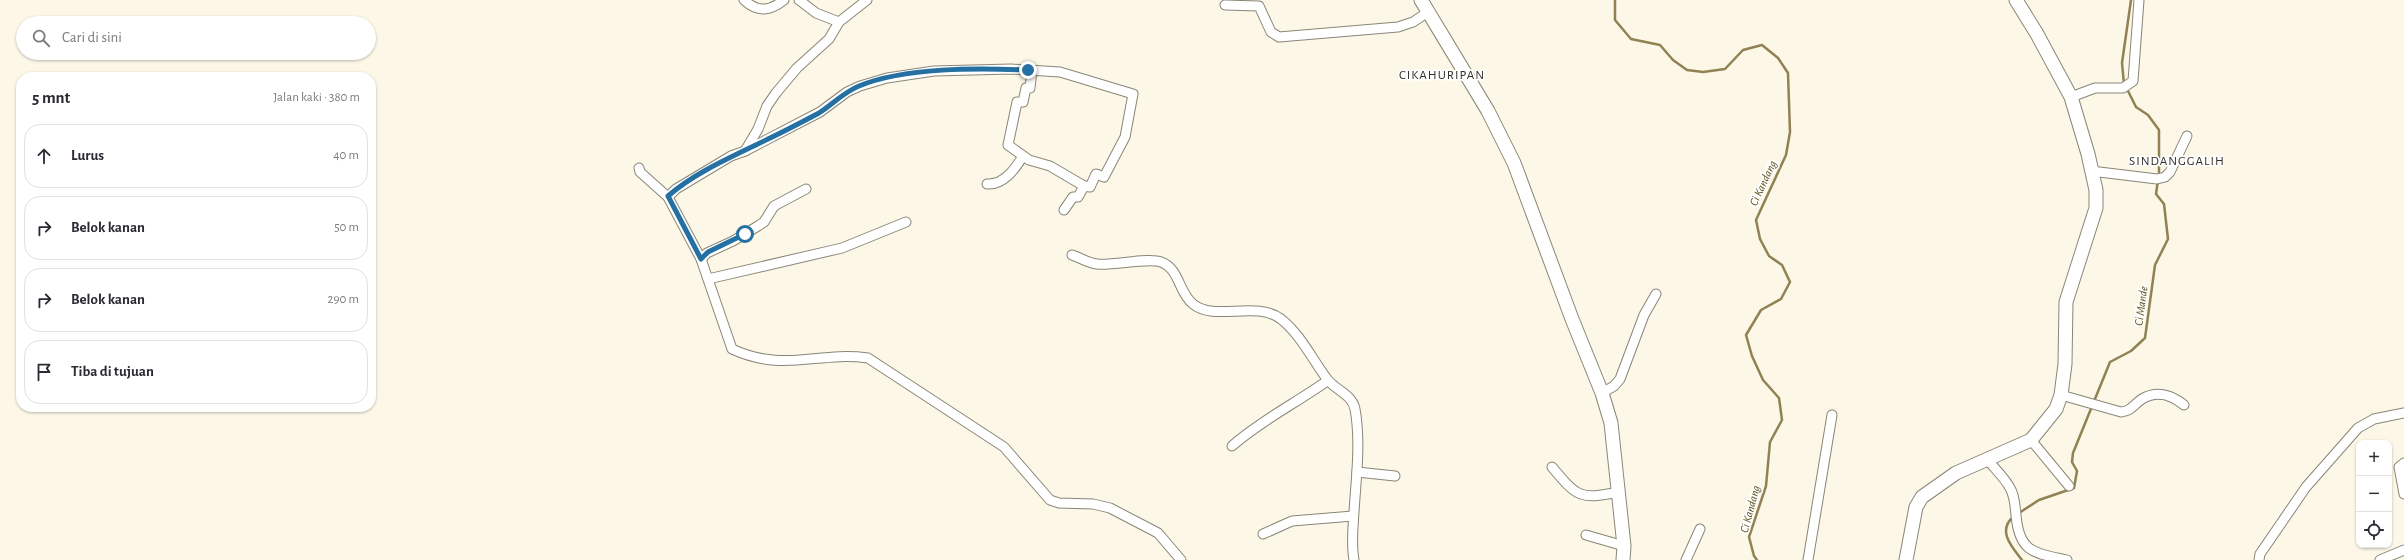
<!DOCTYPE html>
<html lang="id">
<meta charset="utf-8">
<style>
body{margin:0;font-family:"Alegreya Sans",sans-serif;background:#f7f7f7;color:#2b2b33}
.controls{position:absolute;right:12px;bottom:12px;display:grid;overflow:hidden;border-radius:8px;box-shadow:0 1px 3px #0004}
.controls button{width:36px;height:36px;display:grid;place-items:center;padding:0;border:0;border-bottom:1px solid #e1e1e2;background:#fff;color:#2b2b33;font:20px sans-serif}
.stop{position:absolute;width:12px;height:12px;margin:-9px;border:3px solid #2470a3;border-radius:50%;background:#fff}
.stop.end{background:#2470a3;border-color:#fff;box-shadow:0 1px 4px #0008}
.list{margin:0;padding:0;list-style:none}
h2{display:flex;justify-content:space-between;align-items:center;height:52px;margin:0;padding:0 16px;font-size:17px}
h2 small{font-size:13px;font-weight:400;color:#7c7c81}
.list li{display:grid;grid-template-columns:26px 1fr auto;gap:12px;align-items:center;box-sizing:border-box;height:64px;margin:0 8px 8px;padding:0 8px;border:1px solid #e1e1e2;border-radius:16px}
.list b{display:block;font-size:15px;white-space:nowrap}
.list em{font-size:13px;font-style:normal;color:#7c7c81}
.icon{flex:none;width:22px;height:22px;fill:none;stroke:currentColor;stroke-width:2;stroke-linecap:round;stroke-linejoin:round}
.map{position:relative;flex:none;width:2404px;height:560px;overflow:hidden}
.search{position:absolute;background:#fff;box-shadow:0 1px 3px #0004;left:16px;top:16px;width:360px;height:44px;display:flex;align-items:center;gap:10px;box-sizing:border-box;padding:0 14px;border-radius:22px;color:#7c7c81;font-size:15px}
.panel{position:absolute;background:#fff;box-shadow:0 1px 3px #0004;left:16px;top:72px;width:360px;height:340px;border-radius:16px}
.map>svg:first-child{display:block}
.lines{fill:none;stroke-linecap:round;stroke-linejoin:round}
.stream{stroke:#908253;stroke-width:2.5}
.street-casing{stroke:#8a8677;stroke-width:11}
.secondary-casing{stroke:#8a8677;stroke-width:15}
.street{stroke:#fff;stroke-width:9}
.secondary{stroke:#fff;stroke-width:13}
.route{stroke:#2470a3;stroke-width:5}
.labels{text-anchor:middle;stroke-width:3.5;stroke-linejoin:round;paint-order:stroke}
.water-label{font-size:12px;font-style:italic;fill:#5e501e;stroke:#fff}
.quarter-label{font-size:13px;letter-spacing:1px;fill:#32302a;stroke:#fff}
</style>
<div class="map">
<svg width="2404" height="560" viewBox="0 0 2404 560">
<rect width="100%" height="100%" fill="#fcf7e7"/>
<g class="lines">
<g class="stream">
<path d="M1615,0V20L1631,39L1660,45L1673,60L1687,70L1703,72L1725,69L1743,50L1762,45L1778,58L1788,73L1790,132L1786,155L1756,220L1760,239L1769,256L1782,265L1790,282L1781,299L1761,310L1746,335L1752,356L1763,380L1779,398L1782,420L1770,442L1766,486L1749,537L1754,556L1757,560"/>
<path d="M2124,84L2122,63L2131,0"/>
<path d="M2127,89L2136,107L2148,115L2159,130V175"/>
<path d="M2019,513L2039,500L2074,488L2077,471L2072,462L2073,453L2110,362L2131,351L2145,338L2155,265L2168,239L2164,204L2156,194L2158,180"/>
<path d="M2013,517C1997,531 2012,547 2022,560"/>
</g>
<defs>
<g id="street">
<path d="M744,0C758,13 770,11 784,0"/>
<path d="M799,0L816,13L839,22"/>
<path d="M1225,5L1259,6L1271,32L1279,37L1398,27L1413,22L1428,12"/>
<path d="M1032,70L1030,88H1026L1023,102H1017L1008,145L1029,160L1050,166L1084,186"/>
<path d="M2071,97L2095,88H2123L2133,81L2139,0"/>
<path d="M745,151L820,112L847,92L860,86L887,78L934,71L1011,69L1060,72L1133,94L1125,137L1104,177L1096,174L1090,187L1084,186L1078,197H1073L1064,210"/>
<path d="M639,168L640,172L668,197L676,189L731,156L745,151L758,129L767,106L776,93L797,68L829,39L839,22L867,0"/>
<path d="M2091,171L2157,179L2165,177L2170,172L2187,136"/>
<path d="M987,184C1004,185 1015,169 1023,156"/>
<path d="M668,197L701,259L732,349C784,373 817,351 868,358L1004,447L1050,500L1059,503L1093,504L1110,508L1158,533L1181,560"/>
<path d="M1072,255C1081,258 1088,263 1097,264C1113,266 1148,257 1161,262C1180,269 1178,292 1193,304C1215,322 1256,300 1281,319C1301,335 1312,359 1327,379C1335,390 1352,394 1355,409C1361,442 1356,479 1354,512C1353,528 1351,544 1354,560"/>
<path d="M701,259L707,253L733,241L758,226L764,222L774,206L806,189"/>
<path d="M708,279L842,248L906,222"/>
<path d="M1602,393L1614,386L1620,379L1644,315L1656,294"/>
<path d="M2061,395L2121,412C2132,411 2134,404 2142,399C2157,390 2172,395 2184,405"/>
<path d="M2031,440L2069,486"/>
<path d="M1232,446C1260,421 1296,403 1327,381"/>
<path d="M1987,459C1995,469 2005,478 2010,488C2015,496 2015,507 2016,515C2019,553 2035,553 2067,560"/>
<path d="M2404,463L2399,467L2404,494"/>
<path d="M1552,467C1577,497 1580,500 1618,492"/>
<path d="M1357,472L1395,476"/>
<path d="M1263,534L1292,521L1353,516"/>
<path d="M1586,535L1624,546"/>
<path d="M1686,560L1700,529"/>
<path d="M1808,560L1832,415"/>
<path d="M2259,560L2260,554L2306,487L2358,428L2374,419L2404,413"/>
<path d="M2380,560L2404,550"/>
</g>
<g id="secondary">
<path d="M1421,0L1488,111L1514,163L1572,319L1602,393L1611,423L1624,546L1623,560"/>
<path d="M1906,560L1916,507L1922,497L1956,473L2031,440L2056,409L2061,395L2065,364L2066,302L2096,208V190L2088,154L2071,97L2037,34L2016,0"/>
</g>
</defs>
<use href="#street" class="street-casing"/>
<use href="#secondary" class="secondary-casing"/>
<use href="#street" class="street"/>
<use href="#secondary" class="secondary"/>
</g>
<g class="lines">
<path class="route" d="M745,234L708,252L701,259L668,196C697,171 734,156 768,139C785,131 802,122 819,113C833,104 844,92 859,86C905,67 978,68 1028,70"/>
</g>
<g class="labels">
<g class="water-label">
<text transform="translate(1763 183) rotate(-65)" y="4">Ci Kandang</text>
<text transform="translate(2141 306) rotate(-82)" y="4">Ci Mande</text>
<text transform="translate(1750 509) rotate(-75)" y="4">Ci Kandang</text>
</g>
<g class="quarter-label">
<text x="1442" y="79">CIKAHURIPAN</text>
<text x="2177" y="165">SINDANGGALIH</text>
</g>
</g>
</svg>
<div class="controls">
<button>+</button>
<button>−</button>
<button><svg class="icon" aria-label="locate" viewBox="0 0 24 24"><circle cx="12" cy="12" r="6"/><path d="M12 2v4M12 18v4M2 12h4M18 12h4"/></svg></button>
</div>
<div class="stop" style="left:745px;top:234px"></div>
<div class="stop end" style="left:1028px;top:70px"></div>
<div class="search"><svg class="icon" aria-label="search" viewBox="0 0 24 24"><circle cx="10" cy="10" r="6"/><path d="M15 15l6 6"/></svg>Cari di sini</div>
<section class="panel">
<h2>5 mnt<small>Jalan kaki · 380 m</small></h2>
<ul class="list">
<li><svg class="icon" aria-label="ahead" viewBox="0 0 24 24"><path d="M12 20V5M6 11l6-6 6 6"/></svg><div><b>Lurus</b></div><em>40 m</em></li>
<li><svg class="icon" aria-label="right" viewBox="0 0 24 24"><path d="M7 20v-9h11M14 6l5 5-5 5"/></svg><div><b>Belok kanan</b></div><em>50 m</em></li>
<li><svg class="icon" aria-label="right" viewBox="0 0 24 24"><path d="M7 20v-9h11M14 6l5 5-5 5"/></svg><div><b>Belok kanan</b></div><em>290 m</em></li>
<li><svg class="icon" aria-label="arrive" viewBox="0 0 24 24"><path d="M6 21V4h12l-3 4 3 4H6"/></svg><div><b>Tiba di tujuan</b></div></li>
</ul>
</section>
</div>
